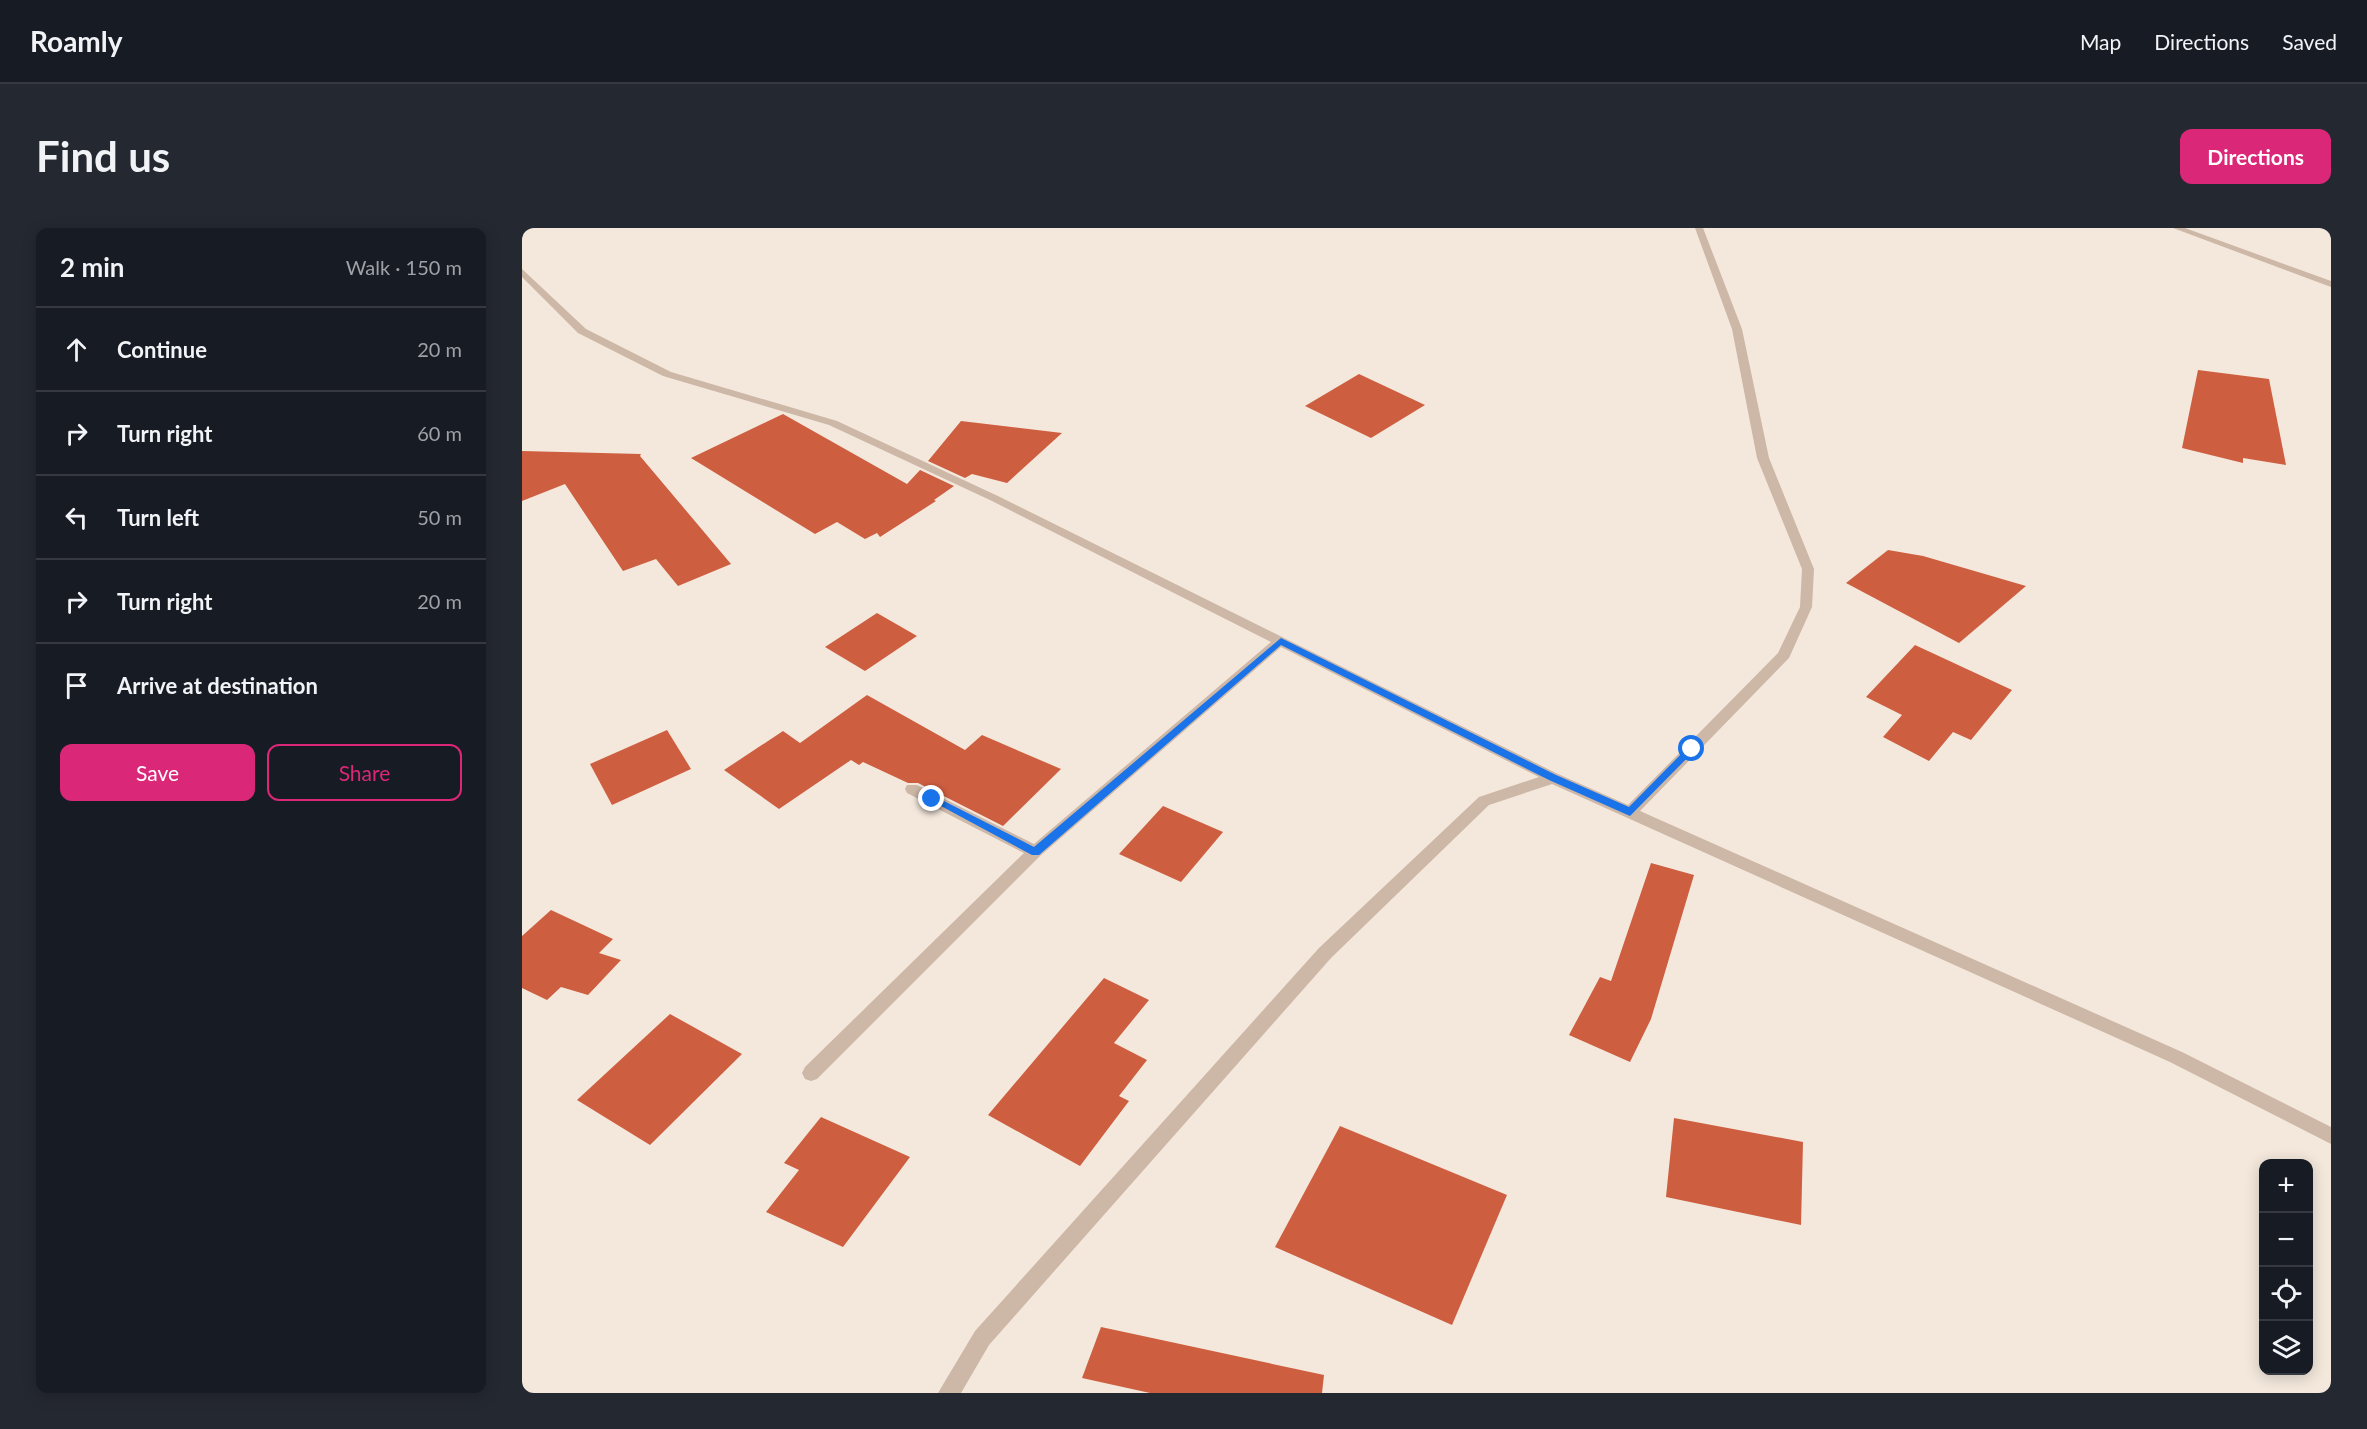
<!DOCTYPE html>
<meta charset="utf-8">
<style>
body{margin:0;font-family:Lato,sans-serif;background:#242831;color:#f1f3f6}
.controls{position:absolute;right:18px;bottom:18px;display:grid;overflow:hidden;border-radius:12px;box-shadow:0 3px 15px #0003}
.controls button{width:54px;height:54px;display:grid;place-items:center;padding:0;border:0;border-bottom:2px solid #363941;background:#171b24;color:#f1f3f6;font:30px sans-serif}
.stop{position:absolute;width:18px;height:18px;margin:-14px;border:4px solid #1a73e8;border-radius:50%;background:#fff}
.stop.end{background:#1a73e8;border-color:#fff;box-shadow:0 2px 6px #0008}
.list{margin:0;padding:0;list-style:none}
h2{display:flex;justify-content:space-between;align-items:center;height:78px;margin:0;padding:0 24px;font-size:26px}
h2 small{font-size:20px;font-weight:400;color:#9ea1a6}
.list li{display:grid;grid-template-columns:39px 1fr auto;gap:18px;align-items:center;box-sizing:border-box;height:84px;padding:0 24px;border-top:2px solid #363941}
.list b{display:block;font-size:22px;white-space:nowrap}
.list em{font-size:20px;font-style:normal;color:#9ea1a6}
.actions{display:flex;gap:12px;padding:18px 24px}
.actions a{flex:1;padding:14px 0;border:2px solid #db2777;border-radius:12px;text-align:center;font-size:21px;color:#db2777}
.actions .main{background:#db2777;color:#fff}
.icon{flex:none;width:33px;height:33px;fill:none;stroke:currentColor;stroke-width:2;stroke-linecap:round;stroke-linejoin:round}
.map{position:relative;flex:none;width:1809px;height:1165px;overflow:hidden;border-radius:12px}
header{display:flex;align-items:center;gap:36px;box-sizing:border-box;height:84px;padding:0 30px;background:#171b24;border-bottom:2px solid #363941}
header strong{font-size:28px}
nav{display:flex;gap:33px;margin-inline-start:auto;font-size:21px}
.intro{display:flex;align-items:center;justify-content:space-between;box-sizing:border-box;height:144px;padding:0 36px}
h1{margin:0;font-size:42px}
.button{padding:15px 27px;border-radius:12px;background:#db2777;color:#fff;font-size:21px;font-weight:700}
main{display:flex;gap:36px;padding:0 36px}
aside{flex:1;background:#171b24;border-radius:12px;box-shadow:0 3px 15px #0003}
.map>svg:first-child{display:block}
.building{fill:#ce5e40}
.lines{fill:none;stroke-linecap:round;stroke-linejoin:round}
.street{fill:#cdb7a7;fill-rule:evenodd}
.route{fill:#1a73e8}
</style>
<header>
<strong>Roamly</strong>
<nav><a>Map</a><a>Directions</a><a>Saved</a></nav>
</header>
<div class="intro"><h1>Find us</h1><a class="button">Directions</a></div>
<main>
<aside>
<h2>2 min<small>Walk · 150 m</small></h2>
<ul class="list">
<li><svg class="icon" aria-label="ahead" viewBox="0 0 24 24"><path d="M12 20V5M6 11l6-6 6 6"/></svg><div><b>Continue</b></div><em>20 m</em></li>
<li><svg class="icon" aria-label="right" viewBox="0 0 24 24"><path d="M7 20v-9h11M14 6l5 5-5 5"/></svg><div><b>Turn right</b></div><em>60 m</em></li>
<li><svg class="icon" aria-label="left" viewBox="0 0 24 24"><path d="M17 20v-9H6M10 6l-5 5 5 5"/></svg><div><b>Turn left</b></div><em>50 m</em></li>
<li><svg class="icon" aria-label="right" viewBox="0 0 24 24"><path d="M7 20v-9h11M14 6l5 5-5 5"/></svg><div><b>Turn right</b></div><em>20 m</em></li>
<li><svg class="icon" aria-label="arrive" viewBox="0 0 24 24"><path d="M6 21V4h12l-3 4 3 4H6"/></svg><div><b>Arrive at destination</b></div></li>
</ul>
<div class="actions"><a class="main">Save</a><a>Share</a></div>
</aside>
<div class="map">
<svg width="1809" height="1165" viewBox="0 0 1809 1165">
<rect width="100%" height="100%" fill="#f4e8dc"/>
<g class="building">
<path d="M1676,142L1747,151L1764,237L1721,230V235L1660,220Z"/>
<path d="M837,146L903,177L849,210L783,178Z"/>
<path d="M261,186L385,256L398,242L432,258L412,272L414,273L358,309L355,305L343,311L315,294L293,306L169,230Z"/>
<path d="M439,193L540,205L485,255L450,246L443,250L406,233Z"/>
<path d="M0,223L119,226L118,228L209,336L156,358L134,331L101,343L43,256L0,273Z"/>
<path d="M1366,322L1401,328L1504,358L1437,415L1324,355Z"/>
<path d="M355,385L395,408L343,443L303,419Z"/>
<path d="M1393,417L1490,462L1449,512L1431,504L1407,533L1361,509L1380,487L1344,469Z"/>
<path d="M345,467L443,522L460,507L539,541L481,598L396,555H386L341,534L337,537L329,532L257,581L202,542L261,503L278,515Z"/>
<path d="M145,502L169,541L90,577L68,536Z"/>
<path d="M641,578L701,604L659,654L597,626Z"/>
<path d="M1129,635L1172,647L1129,791L1108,834L1047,807L1078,749L1089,753Z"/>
<path d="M29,682L91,711L77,725L99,732L66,767L39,759L25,772L0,760V708Z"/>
<path d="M582,750L627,772L592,815L625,832L597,868L607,873L558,938L466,887Z"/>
<path d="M148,786L220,826L128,917L55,872Z"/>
<path d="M299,889L388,929L321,1019L244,984L277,942L262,935Z"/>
<path d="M1152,890L1281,914L1279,997L1144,969Z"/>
<path d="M818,898L985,967L930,1097L753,1019Z"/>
<path d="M579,1099L802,1147L800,1165H628L560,1150Z"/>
</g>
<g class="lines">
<g class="street">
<path d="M1173,0H1181L1220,101L1247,230L1292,341L1290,379L1267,430L1118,583L1660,824L1809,899V916L1648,834L1030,556L967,577L809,730L467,1117L439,1165H416L453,1103L797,720L957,569L1017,549L759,419L518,628L295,851L289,853L283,851L280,845L283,839L502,625L385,565L383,561L385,557H395L512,616L749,414L470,273L307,197L141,148L56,105L0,49V41L64,101L149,144L315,193L478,269L1036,546L1106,577L1256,425L1278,379L1280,341L1235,230L1210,101Z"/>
<path d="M1651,0H1663L1809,53V59Z"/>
</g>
</g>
<path class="route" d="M759,410L1034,547L1107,579L1166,519L1174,521L1108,588L1027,552L759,417L517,627H510L406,571L414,569L512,619Z"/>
</svg>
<div class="controls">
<button>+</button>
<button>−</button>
<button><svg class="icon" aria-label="locate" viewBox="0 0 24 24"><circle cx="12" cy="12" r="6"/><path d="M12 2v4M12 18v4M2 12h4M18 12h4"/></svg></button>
<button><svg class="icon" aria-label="layers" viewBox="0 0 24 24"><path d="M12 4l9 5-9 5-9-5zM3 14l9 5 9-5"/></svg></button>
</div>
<div class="stop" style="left:1170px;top:521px"></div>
<div class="stop end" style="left:410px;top:571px"></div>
</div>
</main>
